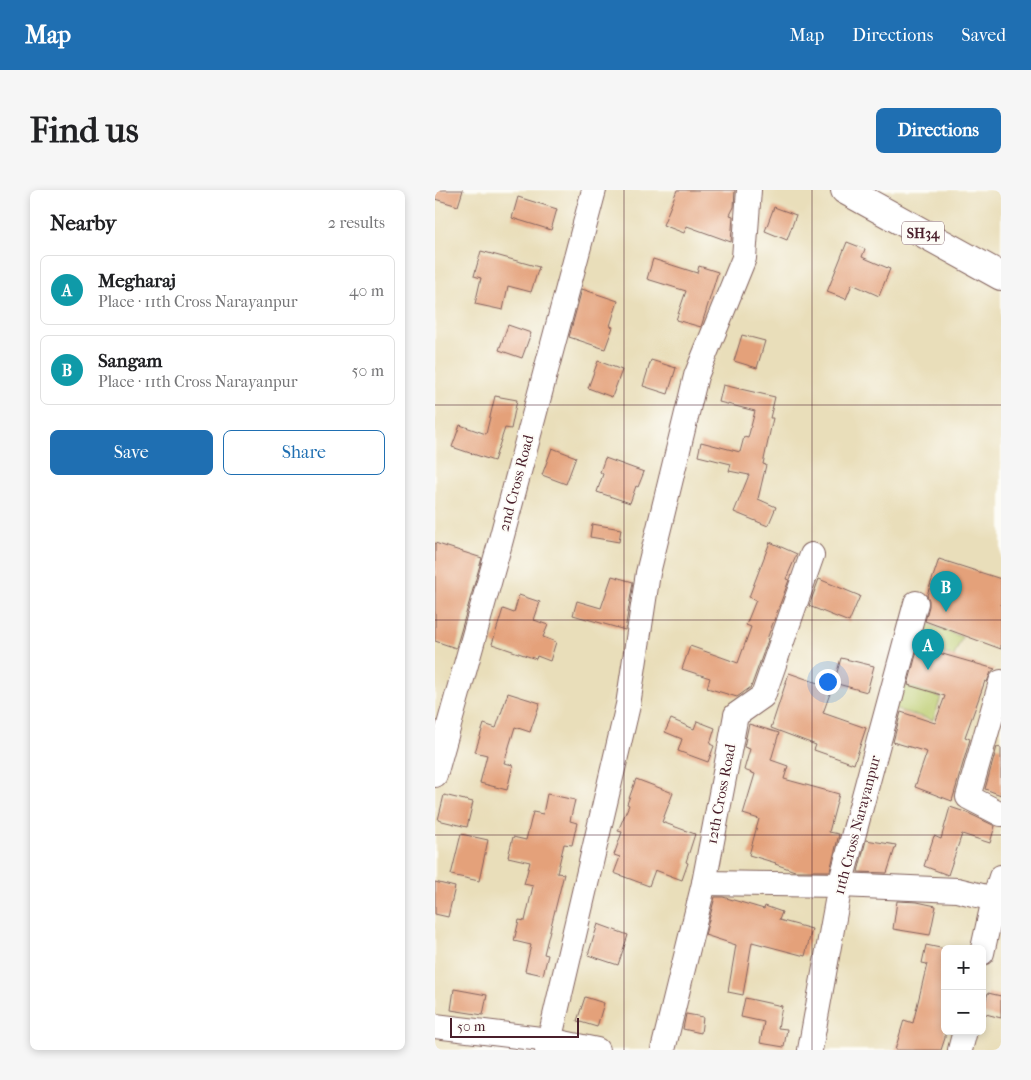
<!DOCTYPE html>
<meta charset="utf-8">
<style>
body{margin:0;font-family:"IM FELL French Canon",serif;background:#f6f6f6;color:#202124}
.controls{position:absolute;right:15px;bottom:15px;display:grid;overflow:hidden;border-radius:8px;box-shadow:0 2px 8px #0003}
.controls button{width:45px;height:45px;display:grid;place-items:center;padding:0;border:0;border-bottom:1px solid #e0e0e0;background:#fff;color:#202124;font:25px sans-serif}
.scale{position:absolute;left:15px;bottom:12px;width:129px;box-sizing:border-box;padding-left:5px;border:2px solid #4a1f2b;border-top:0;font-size:14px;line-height:18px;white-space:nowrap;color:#4a1f2b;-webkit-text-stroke:4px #fdfcf7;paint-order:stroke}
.you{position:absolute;left:392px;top:491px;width:18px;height:18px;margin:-12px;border:4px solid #fff;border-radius:50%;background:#1a73e8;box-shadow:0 0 0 8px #1a73e833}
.badge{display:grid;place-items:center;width:32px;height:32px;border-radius:50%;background:#1f6fb2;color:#fff;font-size:16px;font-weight:700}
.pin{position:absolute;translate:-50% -41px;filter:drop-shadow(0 1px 2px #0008)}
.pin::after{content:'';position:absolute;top:26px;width:18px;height:15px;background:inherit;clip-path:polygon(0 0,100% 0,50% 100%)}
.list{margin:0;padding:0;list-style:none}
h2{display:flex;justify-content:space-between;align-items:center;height:65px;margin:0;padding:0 20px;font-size:21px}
h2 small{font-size:16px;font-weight:400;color:#757577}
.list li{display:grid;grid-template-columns:32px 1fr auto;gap:15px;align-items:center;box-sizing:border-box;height:70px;margin:0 10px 10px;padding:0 10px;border:1px solid #e0e0e0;border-radius:8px}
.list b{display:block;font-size:19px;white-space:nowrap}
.list p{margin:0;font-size:16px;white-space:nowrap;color:#757577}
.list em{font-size:16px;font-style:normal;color:#757577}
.actions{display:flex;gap:10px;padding:15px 20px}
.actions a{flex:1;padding:11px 0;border:1px solid #1f6fb2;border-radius:8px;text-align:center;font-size:18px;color:#1f6fb2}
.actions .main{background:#1f6fb2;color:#fff}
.map{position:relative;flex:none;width:566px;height:860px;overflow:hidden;border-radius:8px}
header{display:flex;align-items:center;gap:30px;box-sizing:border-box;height:70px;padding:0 25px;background:#1f6fb2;color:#fff}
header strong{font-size:24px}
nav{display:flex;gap:28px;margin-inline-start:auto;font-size:18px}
.intro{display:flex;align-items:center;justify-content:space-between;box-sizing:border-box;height:120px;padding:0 30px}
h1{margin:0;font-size:35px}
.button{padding:12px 22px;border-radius:8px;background:#1f6fb2;color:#fff;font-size:18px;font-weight:700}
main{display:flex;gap:30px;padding:0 30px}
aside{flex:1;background:#fff;border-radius:8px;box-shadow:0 2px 8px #0003}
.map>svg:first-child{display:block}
.green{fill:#bccc6f;stroke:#83764d}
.building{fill:#e4a17a}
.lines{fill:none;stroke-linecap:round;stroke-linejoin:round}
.minor-casing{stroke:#82625d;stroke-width:26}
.major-casing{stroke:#82625d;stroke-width:30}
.minor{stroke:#fff;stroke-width:24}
.major{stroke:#fff;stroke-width:28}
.grid{fill:none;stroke:#4a1f2b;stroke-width:1;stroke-opacity:0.55}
.labels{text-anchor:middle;stroke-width:4;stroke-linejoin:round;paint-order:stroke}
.shield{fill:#fdfcf7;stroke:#806168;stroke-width:1}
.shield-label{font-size:14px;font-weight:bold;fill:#4a1f2b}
.street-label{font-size:15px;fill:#4a1f2b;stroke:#fdfcf7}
</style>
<header>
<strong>Map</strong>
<nav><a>Map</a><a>Directions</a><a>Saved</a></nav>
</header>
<div class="intro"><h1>Find us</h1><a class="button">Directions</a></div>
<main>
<aside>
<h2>Nearby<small>2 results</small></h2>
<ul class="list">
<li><span class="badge" style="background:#0f9aa8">A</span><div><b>Megharaj</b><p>Place · 11th Cross Narayanpur</p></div><em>40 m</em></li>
<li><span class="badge" style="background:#0f9aa8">B</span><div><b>Sangam</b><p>Place · 11th Cross Narayanpur</p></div><em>50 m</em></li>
</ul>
<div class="actions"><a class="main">Save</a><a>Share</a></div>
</aside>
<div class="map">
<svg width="566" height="860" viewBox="0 0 566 860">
<rect width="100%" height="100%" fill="#fdfcf7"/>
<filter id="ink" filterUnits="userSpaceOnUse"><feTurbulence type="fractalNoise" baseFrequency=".02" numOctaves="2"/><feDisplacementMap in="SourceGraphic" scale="10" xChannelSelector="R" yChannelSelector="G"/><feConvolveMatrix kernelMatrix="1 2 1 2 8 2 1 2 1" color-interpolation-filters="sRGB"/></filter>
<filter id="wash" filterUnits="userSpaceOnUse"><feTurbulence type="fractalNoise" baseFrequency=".0096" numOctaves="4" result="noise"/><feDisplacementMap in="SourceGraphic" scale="20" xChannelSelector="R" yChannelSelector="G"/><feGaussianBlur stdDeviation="1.12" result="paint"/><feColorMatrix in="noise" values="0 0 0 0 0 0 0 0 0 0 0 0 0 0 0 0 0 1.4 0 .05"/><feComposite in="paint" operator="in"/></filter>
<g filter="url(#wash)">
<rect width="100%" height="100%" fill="#e9deba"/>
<g class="green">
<path d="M482,430L527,447L519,466L475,454Z"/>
<path d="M466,494L506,507L498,530L459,519Z"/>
</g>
<g id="blocks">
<g class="building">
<path d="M0,0H28L23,16L0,9Z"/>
<path d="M242,0H300L299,17L295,25L298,26L296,52L252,36L249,43L228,35Z"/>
<path d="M83,7L122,19L116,40L77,28Z"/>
<path d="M339,17L361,25L352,50L330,41Z"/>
<path d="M412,52L430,59L427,67L455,79L444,106L417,94L411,109L392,102Z"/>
<path d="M46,61L104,77L96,102L73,96L68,120L40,114L46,88L39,86Z"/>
<path d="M218,69L262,83L264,76L283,82L266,137L241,130L251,101L212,89Z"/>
<path d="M147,99L183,111L175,136L178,137L170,159L134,147Z"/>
<path d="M73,135L96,143L87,168L64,160Z"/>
<path d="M307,145L330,151L322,178L299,171Z"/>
<path d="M216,170L241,178L233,204L208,196Z"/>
<path d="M163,171L187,180L177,207L153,198Z"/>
<path d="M288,195L340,207L335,228H338L328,274L331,275L323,309L341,317L333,336L299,322L314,285L294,281L296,274L263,266L266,252L305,262L309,247L313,248L320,221L284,212Z"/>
<path d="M60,206L82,210L76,239L70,238L59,271L17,257L25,235L51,244Z"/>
<path d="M117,258L141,267L131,294L107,285Z"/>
<path d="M170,268L209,282L203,297L201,296L195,313L162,302L168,284L165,282Z"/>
<path d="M157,334L186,339L184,352L155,347Z"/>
<path d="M335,352L362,364L351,389L354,390L332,449L333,450L316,497L302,507L272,498L275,488L247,479L255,456L303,473L316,437L311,435L321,410L314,407Z"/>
<path d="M0,353L47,368L21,458L0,451Z"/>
<path d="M504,369L566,389V459L490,431L494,416V410L492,405Z"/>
<path d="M177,386L198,392L190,440L138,425L142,411L166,418Z"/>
<path d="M384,389L425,406L414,432L374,416Z"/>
<path d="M84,405L105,412L99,430L113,435L108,447L121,452L115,471L102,466L101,469L57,454L68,419L79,423Z"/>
<path d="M483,457L560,479L556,482L552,492L550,491L530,547L535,549L517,611L480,597L492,562L458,552L466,522L500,533L510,506L473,495Z"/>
<path d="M406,468L439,476L432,502L399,493Z"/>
<path d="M354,483L397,498L388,523L431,538L419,574L379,560L381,555L336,538Z"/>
<path d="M73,503L105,513L95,542L80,537L69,573L78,575L72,600L45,593L52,565L40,562L49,534L61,538Z"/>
<path d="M236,529L259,539L262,531L280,538L275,554L279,556L273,572L243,561L247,549L230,542Z"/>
<path d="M314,534L344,543L336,570L353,576L349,589L404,604L394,642L404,644L395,681H360L340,674L341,673L314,665L324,629L308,624L320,584L309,580L315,559L309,557Z"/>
<path d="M562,557L566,558V605L550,599Z"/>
<path d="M201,589L238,603L227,632L260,644L251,672L253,673L247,690L220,680L214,696L179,683L185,667L179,665L187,642L183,641L194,615L192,614Z"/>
<path d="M112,604L140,610L135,631L142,633L137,655L129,654L122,683L129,684L109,764L113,765L108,785L90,781L96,755L79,751L84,730L90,731L98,696L89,694L95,672L73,667L78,647L91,650L98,622L108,624Z"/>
<path d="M9,605L38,612L32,637L3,630Z"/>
<path d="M515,617L533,623L560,636L555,653L527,644L513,685L489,676L499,646L506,649Z"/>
<path d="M26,644L53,650L44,691L16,685Z"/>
<path d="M431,650L461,655L452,683L423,682Z"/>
<path d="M0,692L20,697L13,727L0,724Z"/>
<path d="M280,707H288L329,719L330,716L347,722L344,730L377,739L370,766L317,752L308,805L293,802L301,755L270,745Z"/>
<path d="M462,711L482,712L501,716L495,745L458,739Z"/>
<path d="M163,734L193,745L183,775L153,765Z"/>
<path d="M491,755L510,759V848L506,860H460L469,830L478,833L492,774L487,773Z"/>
<path d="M19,799L52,805L48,825L16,820Z"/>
<path d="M553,803L566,806V828L547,823Z"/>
<path d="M150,807L169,813L162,837L142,831Z"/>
<path d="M310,808L347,816L343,838L352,839L349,857L325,853L329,832L306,827Z"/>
<path d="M251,824L268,827L266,843L248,839Z"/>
</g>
</g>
</g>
<g filter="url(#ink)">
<use href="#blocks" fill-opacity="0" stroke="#82625d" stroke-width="1"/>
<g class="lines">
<defs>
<g id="minor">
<path d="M566,492L533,607L566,624"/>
<path d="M0,585L64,357L159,0"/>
<path d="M566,687L559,709L566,713"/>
<path d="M269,693L405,695L522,700L559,709L547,763"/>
<path d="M0,836L114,850L162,860"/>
<path d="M112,860L193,515L213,383L261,186L309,68L314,0"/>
<path d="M228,860L269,693L301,525L328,506L377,365"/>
<path d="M375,860L405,695L481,413"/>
<path d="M525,860L530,841"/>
</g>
<path id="major" d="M410,0L566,86"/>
</defs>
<use href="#minor" class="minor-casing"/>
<use href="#major" class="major-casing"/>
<use href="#minor" class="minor"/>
<use href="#major" class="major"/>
</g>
</g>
<path class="grid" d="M189,0V860M377,0V860M0,215H566M0,430H566M0,645H566"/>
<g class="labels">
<rect class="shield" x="467" y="31.5" width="42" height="23" rx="4"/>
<g class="shield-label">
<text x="488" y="48">SH34</text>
</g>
<g class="street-label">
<text transform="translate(81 293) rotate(-75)" y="5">2nd Cross Road</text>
<text transform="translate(286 604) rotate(-79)" y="5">12th Cross Road</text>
<text transform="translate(422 635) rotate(-75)" y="5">11th Cross Narayanpur</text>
</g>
</g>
</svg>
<div class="controls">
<button>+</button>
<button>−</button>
</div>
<div class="scale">50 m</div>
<div class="you"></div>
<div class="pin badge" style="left:493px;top:480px;background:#0f9aa8">A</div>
<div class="pin badge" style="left:511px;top:422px;background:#0f9aa8">B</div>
</div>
</main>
